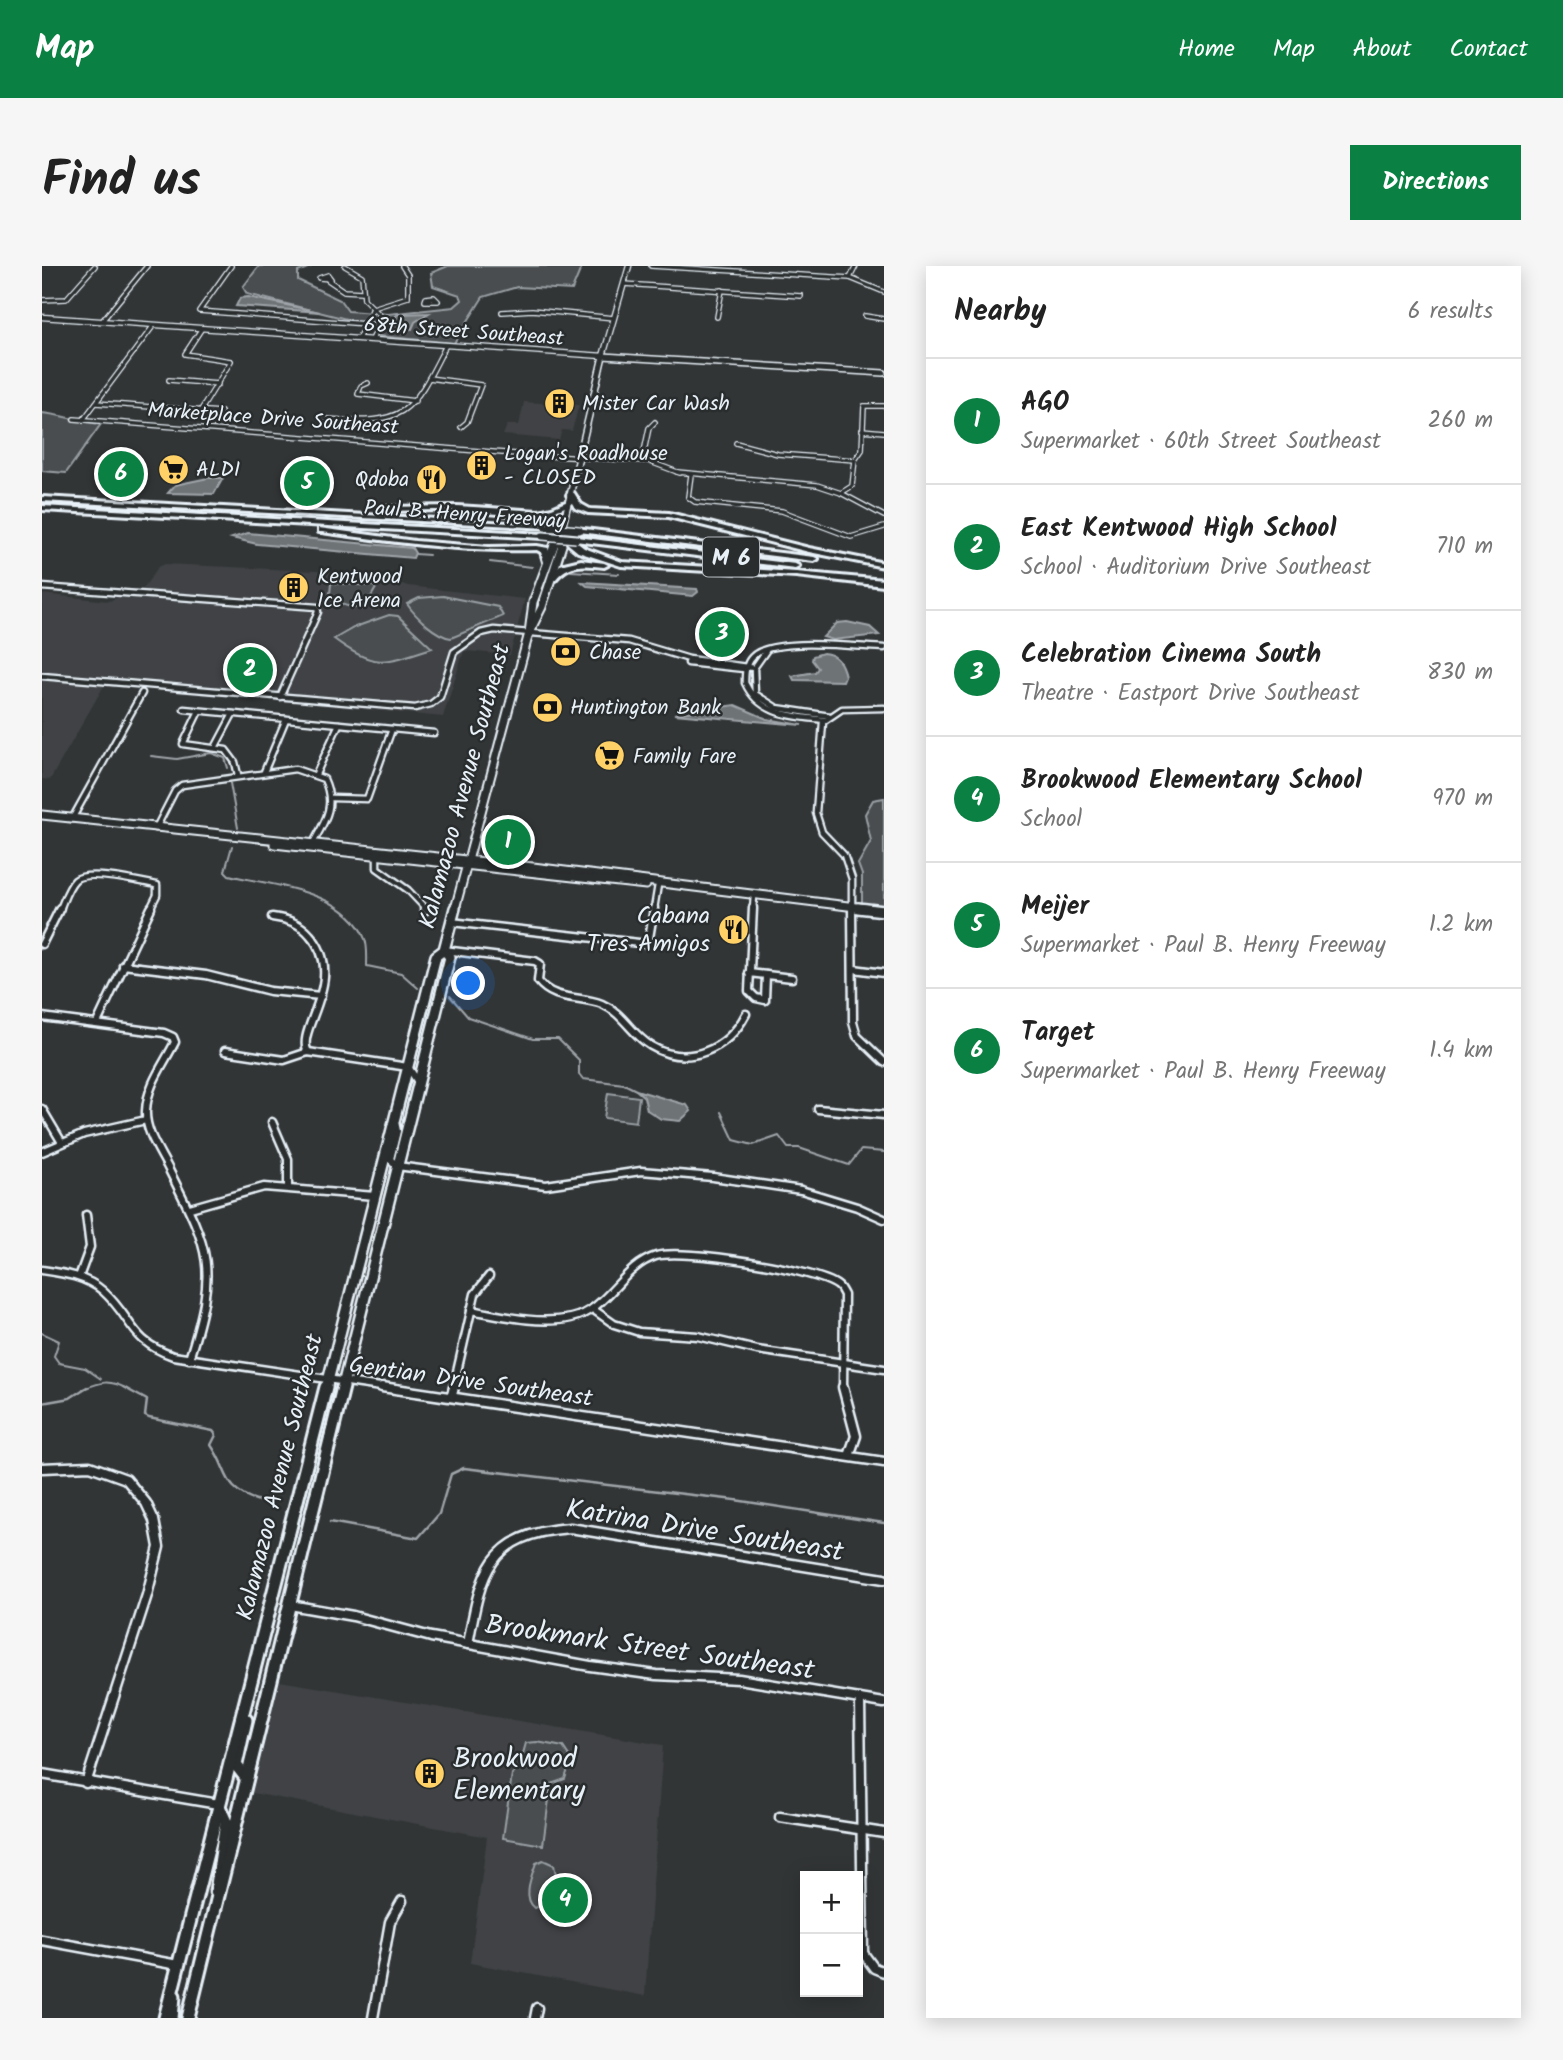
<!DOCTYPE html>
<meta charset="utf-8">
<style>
body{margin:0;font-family:Kalam,sans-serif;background:#f6f6f6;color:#222}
.controls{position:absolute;right:21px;bottom:21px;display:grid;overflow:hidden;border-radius:0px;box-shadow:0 4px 18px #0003}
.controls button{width:63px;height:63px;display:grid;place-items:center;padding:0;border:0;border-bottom:2px solid #e0e0e0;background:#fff;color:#222;font:35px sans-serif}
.you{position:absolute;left:427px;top:718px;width:24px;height:24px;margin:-18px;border:5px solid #fff;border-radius:50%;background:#1a73e8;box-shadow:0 0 0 10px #1a73e833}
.badge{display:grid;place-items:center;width:46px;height:46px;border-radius:50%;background:#0b8043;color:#fff;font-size:23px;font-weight:700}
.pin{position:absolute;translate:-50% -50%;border:4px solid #fff;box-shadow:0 2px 7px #0006}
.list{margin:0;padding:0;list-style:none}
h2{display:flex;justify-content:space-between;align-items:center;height:91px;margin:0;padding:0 28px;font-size:30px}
h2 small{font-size:23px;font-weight:400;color:#767676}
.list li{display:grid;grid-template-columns:46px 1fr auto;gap:21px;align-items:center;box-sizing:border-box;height:126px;padding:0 28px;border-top:2px solid #e0e0e0}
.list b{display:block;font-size:26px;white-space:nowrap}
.list p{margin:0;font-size:23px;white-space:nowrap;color:#767676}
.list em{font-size:23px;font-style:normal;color:#767676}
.map{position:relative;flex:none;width:842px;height:1752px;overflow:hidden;border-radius:0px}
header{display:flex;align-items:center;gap:42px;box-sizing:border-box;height:98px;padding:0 35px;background:#0b8043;color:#fff}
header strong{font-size:33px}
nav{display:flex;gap:38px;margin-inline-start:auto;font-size:24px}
.intro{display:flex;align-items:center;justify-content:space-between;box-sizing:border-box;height:168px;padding:0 42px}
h1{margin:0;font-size:49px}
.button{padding:18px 32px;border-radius:0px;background:#0b8043;color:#fff;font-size:24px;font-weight:700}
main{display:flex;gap:42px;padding:0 42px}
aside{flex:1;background:#fff;border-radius:0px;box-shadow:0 4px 18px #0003}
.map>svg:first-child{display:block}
.built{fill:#3f4244}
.green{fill:#494d4f;stroke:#989fa4;stroke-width:2}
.water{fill:#6e7376;stroke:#9fa5aa;stroke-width:2}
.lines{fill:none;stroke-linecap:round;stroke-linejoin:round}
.stream-far1{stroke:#9fa5aa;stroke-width:2}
.stream{stroke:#9fa5aa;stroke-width:2.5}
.minor-far3-casing{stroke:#e8f1f8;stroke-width:6}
.minor-far2-casing{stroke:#e8f1f8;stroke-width:9}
.minor-far1-casing{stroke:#e8f1f8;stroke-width:11}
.minor-casing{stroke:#e8f1f8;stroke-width:13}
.tertiary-casing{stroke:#e8f1f8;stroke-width:7}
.secondary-far3-casing{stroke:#e8f1f8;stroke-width:8}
.secondary-far2-casing{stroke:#e8f1f8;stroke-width:11}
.secondary-far1-casing{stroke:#e8f1f8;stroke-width:14}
.secondary-casing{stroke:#e8f1f8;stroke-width:17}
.motorway-casing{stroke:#e8f1f8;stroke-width:6}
.minor-far3{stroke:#2a2d2e;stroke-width:3.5}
.minor-far2{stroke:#2a2d2e;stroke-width:4.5}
.minor-far1{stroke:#2a2d2e;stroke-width:6}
.minor{stroke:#2a2d2e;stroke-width:8}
.tertiary{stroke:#2a2d2e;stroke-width:4.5}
.secondary-far3{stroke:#2a2d2e;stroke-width:5}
.secondary-far2{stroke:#2a2d2e;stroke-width:7}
.secondary-far1{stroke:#2a2d2e;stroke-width:9}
.secondary{stroke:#2a2d2e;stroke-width:11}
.motorway{fill:#2a2d2e;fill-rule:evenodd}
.motorway-bridge-casing{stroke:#e8f1f8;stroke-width:10;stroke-linecap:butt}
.motorway-bridge{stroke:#2a2d2e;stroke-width:7}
.labels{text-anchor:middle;stroke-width:5;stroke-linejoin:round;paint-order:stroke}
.far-street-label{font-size:21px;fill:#e8f1f8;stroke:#2a2d2e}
.far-poi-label{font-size:21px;fill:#e8f1f8;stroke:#2a2d2e;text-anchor:start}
.shield{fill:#2a2d2e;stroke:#afb6bb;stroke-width:2}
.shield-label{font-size:23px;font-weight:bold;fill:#e8f1f8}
.street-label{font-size:24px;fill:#e8f1f8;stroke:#2a2d2e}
.poi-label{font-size:24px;fill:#e8f1f8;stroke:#2a2d2e;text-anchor:end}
.near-street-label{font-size:28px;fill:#e8f1f8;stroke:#2a2d2e}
.near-poi-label{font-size:28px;fill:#e8f1f8;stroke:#2a2d2e;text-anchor:start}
</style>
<header>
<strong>Map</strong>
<nav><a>Home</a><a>Map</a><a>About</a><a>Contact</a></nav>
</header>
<div class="intro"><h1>Find us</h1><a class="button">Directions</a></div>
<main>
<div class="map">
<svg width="842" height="1752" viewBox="0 0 842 1752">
<rect width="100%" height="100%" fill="#323536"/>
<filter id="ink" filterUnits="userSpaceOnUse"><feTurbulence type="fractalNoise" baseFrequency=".0143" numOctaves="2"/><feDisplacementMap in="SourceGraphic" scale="14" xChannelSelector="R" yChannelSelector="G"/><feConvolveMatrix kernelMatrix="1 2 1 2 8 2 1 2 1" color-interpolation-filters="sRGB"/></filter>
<g filter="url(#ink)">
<g class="built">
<path d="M482,136L537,139L530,165L520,164L517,174L461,169L465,159H477Z"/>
<path d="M123,298L317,307L338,310L366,320L483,333L468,389L422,385L401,451L63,418L8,514L0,513V328L67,335L80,329L98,327L116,301Z"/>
<path d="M238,1415L621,1479L603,1730L428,1697L445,1571L210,1527Z"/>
</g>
<g class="green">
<path d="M217,0H270L256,6V14L298,34L306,45L346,48L412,41L420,34L418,29L391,20L389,7L406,0H540L530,24L475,21L441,31L412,77L336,70L340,62L205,28L201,21Z"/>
<path d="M0,147C21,149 38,156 59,158L24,207L0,205Z"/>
<path d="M289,317L331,320L334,322L322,343C308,341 296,340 288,328Z"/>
<path d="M401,330L456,341L461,350L409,372C394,370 374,351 365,338L377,332Z"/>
<path d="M347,349L356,350L390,382C343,397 334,404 292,373L313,361Z"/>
<path d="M842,532V640L820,637V609L816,598L829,575L823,548L831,534Z"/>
<path d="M566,827L597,831L594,856L562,852Z"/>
<path d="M495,1476L521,1481L529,1493L523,1513L509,1518L501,1579L461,1572L470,1508L477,1502L484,1477Z"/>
<path d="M501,1594L512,1599L516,1618L503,1631L500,1639L493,1642C480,1632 489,1611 494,1597Z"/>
</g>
<g class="water">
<path d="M206,31L278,46L194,40L198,32Z"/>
<path d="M387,47L373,56L370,63L349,61L350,54L356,48Z"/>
<path d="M166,212H181L172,228L126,227L133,219Z"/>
<path d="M206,267L370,282L373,287L371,292L349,290L215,278L190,272Z"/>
<path d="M540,316L655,323L656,326L651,330L545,320Z"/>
<path d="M805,356L828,361L837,369L791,374L781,371L795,357Z"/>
<path d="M781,387C795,388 800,397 803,410L801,415L752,414L750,410L773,406L776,402L770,394L771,390Z"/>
<path d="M693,439L725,453L760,459L632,448Z"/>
<path d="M594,824L645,839L649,845L638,855L619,853L605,844L602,831Z"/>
</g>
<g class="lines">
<g class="stream-far1">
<path d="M373,288L387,289"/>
<path d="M448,296L490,301"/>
<path d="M529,305L577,308"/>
<path d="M109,490L135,493L169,487L183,492L186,502"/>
<path d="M188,517L196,562"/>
<path d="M190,580L183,605L187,609C231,620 304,624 323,673C326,681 325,692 325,700L359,707L376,722"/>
<path d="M408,730L426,751L491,773H516L537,794V808L541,813L582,818L594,824"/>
<path d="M679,846L692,874L711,879L737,870L746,882H757L807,899L819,884L842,886"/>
<path d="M0,1067L17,1075L12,1090L17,1097L43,1102L59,1113"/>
<path d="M41,1123C59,1116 67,1113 85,1123"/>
</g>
<g class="stream">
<path d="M81,1121L105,1134L103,1150L107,1152L171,1165L174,1169L169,1179C188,1206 179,1223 217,1235"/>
<path d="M0,1137L28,1132L45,1121"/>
<path d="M288,1256L376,1272L397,1248L409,1208L422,1202L693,1234L842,1257"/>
</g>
<defs>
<g id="minor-far3">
<path d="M189,0L157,45L337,59"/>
<path d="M303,0L320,10L322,33L340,51L330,74"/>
<path d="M609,0L808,12L842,26"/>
<path d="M286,9L289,13L277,12Z"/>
<path d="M808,12L814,0"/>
<path d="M286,14L302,25L320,26"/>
<path d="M582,18L759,30"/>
<path d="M392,31L396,35H383L384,32Z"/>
<path d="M0,34L24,33L53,0"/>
<path d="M331,42L366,31V9L360,0"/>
<path d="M460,46L490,44L572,52"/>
<path d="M823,50L842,53"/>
<path d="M675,51L680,24"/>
<path d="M60,55L105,0"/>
<path d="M316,73L331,42"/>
<path d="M387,112L439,119L425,156L419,161"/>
<path d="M127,114L176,118"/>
<path d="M326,117L319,120L316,128L373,135"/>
<path d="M54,137L179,146"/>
<path d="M159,144L189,95L143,88L160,62"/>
<path d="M32,153L487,189L606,195L638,207"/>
<path d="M282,153C364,158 368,151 404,79"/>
<path d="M41,154L112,59"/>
<path d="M820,164L842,166"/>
<path d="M694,177L736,188L813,194"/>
<path d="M600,195L607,162L613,156"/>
<path d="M635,206L775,219L799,227L842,250"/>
<path d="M649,209L646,231L653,236L740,245L809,271L842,261"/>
<path d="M799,227L810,220L813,194L820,184L822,140H842"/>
</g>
<g id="minor-far2">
<path d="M0,321L275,341L276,346L238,431"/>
<path d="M724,385L712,402L713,428L735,442L788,450"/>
<path d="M646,397L702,403"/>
<path d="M0,410L373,442L389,438L398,431L412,386L439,367L452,364L587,375L647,393L712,402"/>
<path d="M142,443L392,467"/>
<path d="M157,445L141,478L184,484L193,496L196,509"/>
<path d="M783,454C751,450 718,450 703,417C703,408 703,398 710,391C729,370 814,381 842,382"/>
<path d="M174,480L191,448"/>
<path d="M222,506L244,453"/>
<path d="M274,508L297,458"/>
<path d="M290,532L325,533L350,463"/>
<path d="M30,553L100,427"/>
<path d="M114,562L133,525L140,519L253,503L282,513C294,539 284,554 271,577"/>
<path d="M335,591V602L366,624L384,643"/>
<path d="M18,643C22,634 26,621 33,614C44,603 100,616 115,619V629L108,643"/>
<path d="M612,643L616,619"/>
<path d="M711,643L712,630"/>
<path d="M810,643V613L802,589L780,566L774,547L781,456L800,443L842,442"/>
</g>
<g id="minor-far1">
<path d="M382,642L384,644"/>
<path d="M711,642L707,725L714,732L723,734L724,709"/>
<path d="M810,642L811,756L815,770L842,796"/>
<path d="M230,651C245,653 258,657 268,669C307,713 252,765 266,786"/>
<path d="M409,656L606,678L612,642"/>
<path d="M0,678L18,642"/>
<path d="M402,684L493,695L498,698L496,715C512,736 538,729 560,738C581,747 590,769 609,780C646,802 686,783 704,748"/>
<path d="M81,699L164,709L228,725L279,730"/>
<path d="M812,703L842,707"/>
<path d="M707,707L750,712"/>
<path d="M0,751L122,767L131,771L133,776C122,798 105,819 104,845C103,864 116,883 125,900C168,985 177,999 147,1093"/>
<path d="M55,757L109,642"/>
<path d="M183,785L242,794L266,786"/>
<path d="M266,786L366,801L376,816"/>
<path d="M0,843L19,875"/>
<path d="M776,843L842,849"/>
<path d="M230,856L246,893V921"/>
<path d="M353,856L355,865L348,893L355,900L504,919L599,905L671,911L759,924L815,941L842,953"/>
<path d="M0,886L42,868L104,854"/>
<path d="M148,942L222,921L333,930"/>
<path d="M0,1004C21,1007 44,1010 61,1025C92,1053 86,1074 131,1090L352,1123"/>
<path d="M37,1011L48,981L44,949"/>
<path d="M429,1044C461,1050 497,1059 529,1052C566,1044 579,1001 614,990C640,982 775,1003 796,1020C799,1022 800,1026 802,1029L801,1123"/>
<path d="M552,1044L572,1058L597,1066L656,1070L715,1084L842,1103"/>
<path d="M411,1123L433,1028L447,1010"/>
</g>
<g id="minor">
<path d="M340,1121L842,1196"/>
<path d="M801,1121L814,1170L807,1190"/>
<path d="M410,1129L412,1121"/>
<path d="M0,1202L48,1200L84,1213L104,1237L112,1254L117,1281L105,1329L44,1517"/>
<path d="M248,1339L311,1350L389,1371L548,1400L614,1409L697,1413L842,1437"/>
<path d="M426,1378C439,1306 446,1268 528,1262L842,1313"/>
<path d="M818,1433L821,1687L832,1702L842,1706"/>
<path d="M0,1508L176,1538"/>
<path d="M738,1551L842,1567"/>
<path d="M0,1674L136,1699"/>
<path d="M331,1752L348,1656L360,1635"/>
<path d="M493,1752L495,1742"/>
</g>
<path id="tertiary" d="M0,51L561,90L587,0"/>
<g id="secondary-far3">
<path d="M516,275L520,279"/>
<path d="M511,279L516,275L521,259L561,90L842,107"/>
</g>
<g id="secondary-far2">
<path d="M487,367L491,336L513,277"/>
<path d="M0,549L491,601L830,643"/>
<path d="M232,578L604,619"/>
<path d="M413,643L487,367L500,341L520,279L518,277"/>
</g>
<g id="secondary-far1">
<path d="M816,642L842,645"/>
<path d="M284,1123L394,690L402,684L413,642"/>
<path d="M300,1123L408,691L402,684"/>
</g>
<g id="secondary">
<path d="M204,1454L194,1499L204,1512"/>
<path d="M174,1626L184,1556L176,1538"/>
<path d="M123,1752L284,1121"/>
<path d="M130,1752L132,1730"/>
<path d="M146,1752L301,1121"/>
</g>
<g id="motorway">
<path d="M526,227H532L539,238L548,243L627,247L767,282L842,297V301L767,286L627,251L546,247L533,242L530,237C497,258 455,246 418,245C392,243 367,245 341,245L337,243L341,241L415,240L497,245L510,242L528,234L525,229Z"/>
<path d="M0,231L503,259V255H506L530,273L534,271L753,298L757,300L753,302L533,275L542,282L580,296L754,306L842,314V320L754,310L579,300L536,286L507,262L0,235Z"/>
<path d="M0,240L501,268L505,270L501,272L0,244Z"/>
<path d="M277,262L373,275L447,281L495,280L506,282L509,294L502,296L499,286L495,284C422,286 352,276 280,266H277Z"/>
<path d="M534,262L772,291L776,293L772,295L537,266H534Z"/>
<path d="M539,294L562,297L566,299L562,301C542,299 527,296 513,314L506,312L518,299Z"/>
</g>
</defs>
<use href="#minor-far3" class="minor-far3-casing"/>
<use href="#minor-far2" class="minor-far2-casing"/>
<use href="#minor-far1" class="minor-far1-casing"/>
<use href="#minor" class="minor-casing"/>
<use href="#tertiary" class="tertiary-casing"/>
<use href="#secondary-far3" class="secondary-far3-casing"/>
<use href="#secondary-far2" class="secondary-far2-casing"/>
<use href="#secondary-far1" class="secondary-far1-casing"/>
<use href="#secondary" class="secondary-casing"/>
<use href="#motorway" class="motorway-casing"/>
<use href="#minor-far3" class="minor-far3"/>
<use href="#minor-far2" class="minor-far2"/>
<use href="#minor-far1" class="minor-far1"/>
<use href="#minor" class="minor"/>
<use href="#tertiary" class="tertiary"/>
<use href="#secondary-far3" class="secondary-far3"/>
<use href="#secondary-far2" class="secondary-far2"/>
<use href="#secondary-far1" class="secondary-far1"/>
<use href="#secondary" class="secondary"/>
<use href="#motorway" class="motorway"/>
<defs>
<g id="motorway-bridge">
<path d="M504,261L537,264"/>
<path d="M501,270L534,273"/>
</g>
</defs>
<use href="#motorway-bridge" class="motorway-bridge-casing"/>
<use href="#motorway-bridge" class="motorway-bridge"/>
</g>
</g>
<defs>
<symbol id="building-disc" viewBox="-11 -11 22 22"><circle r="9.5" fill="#ffd166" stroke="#2a2d2e"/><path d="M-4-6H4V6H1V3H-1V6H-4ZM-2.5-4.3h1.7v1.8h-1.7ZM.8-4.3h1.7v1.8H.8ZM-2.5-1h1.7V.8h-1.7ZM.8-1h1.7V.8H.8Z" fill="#111"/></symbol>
<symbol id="supermarket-disc" viewBox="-11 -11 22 22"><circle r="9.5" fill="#ffd166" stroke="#2a2d2e"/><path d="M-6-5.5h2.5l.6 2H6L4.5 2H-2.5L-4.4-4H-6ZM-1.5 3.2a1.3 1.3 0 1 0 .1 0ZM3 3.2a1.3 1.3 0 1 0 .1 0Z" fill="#111"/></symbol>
<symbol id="restaurant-disc" viewBox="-11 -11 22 22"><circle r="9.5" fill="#ffd166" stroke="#2a2d2e"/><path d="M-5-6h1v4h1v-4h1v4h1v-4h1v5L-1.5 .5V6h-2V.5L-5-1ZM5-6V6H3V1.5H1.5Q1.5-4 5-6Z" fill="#111"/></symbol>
<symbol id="bank-disc" viewBox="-11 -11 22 22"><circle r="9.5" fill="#ffd166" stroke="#2a2d2e"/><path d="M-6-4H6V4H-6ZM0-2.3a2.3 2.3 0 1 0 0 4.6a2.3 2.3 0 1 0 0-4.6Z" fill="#111"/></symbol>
</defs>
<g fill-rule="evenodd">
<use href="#building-disc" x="500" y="120" width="35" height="35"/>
<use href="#building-disc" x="422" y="182" width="35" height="35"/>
<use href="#supermarket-disc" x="114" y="186" width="35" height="35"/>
<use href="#restaurant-disc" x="372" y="196" width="35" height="35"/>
<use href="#building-disc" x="234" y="304" width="35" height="35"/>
<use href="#bank-disc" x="506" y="368" width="35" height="35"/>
<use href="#bank-disc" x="488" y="424" width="35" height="35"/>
<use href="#supermarket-disc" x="550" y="472" width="35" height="35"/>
<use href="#restaurant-disc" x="674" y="646" width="35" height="35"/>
<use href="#building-disc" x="370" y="1490" width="35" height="35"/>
</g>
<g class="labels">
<g class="far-street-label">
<text transform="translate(422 65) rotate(4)" y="7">68th Street Southeast</text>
<text transform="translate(231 152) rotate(4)" y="7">Marketplace Drive Southeast</text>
<text transform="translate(423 248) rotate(4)" y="7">Paul B. Henry Freeway</text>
</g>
<g class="far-poi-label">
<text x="540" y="144">Mister Car Wash</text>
<text x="462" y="194">Logan's Roadhouse<tspan x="462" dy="24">- CLOSED</tspan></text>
<text x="154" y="210">ALDI</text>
<text x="367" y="220" text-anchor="end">Qdoba</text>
<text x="275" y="317">Kentwood<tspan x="275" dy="24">Ice Arena</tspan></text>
<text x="547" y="393">Chase</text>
<text x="528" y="448">Huntington Bank</text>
<text x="591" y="497">Family Fare</text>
</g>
<rect class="shield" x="661" y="271.5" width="56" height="39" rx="5"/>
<g class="shield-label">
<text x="689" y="299">M 6</text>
</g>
<g class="street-label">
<text transform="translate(422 520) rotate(-75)" y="8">Kalamazoo Avenue Southeast</text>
<text transform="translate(429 1115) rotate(8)" y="8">Gentian Drive Southeast</text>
<text transform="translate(237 1211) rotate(-76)" y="8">Kalamazoo Avenue Southeast</text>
</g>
<g class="poi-label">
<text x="668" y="657">Cabana<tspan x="668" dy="28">Tres Amigos</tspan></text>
</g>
<g class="near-street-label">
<text transform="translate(663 1263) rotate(9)" y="10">Katrina Drive Southeast</text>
<text transform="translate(608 1380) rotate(8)" y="10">Brookmark Street Southeast</text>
</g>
<g class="near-poi-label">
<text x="411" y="1501">Brookwood<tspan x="411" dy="32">Elementary</tspan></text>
</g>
</g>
</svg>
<div class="controls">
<button>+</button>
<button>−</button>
</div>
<div class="you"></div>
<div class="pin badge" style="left:466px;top:576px">1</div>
<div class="pin badge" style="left:208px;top:404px">2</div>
<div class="pin badge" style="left:680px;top:368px">3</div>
<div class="pin badge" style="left:523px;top:1634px">4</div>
<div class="pin badge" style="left:265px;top:217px">5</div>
<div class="pin badge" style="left:79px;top:208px">6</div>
</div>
<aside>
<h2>Nearby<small>6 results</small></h2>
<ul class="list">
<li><span class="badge">1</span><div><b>AGO</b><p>Supermarket · 60th Street Southeast</p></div><em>260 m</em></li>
<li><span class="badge">2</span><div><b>East Kentwood High School</b><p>School · Auditorium Drive Southeast</p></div><em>710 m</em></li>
<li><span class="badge">3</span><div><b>Celebration Cinema South</b><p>Theatre · Eastport Drive Southeast</p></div><em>830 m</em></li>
<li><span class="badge">4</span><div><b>Brookwood Elementary School</b><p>School</p></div><em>970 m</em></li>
<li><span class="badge">5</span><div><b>Meijer</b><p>Supermarket · Paul B. Henry Freeway</p></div><em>1.2 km</em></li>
<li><span class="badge">6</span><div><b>Target</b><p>Supermarket · Paul B. Henry Freeway</p></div><em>1.4 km</em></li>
</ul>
</aside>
</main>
